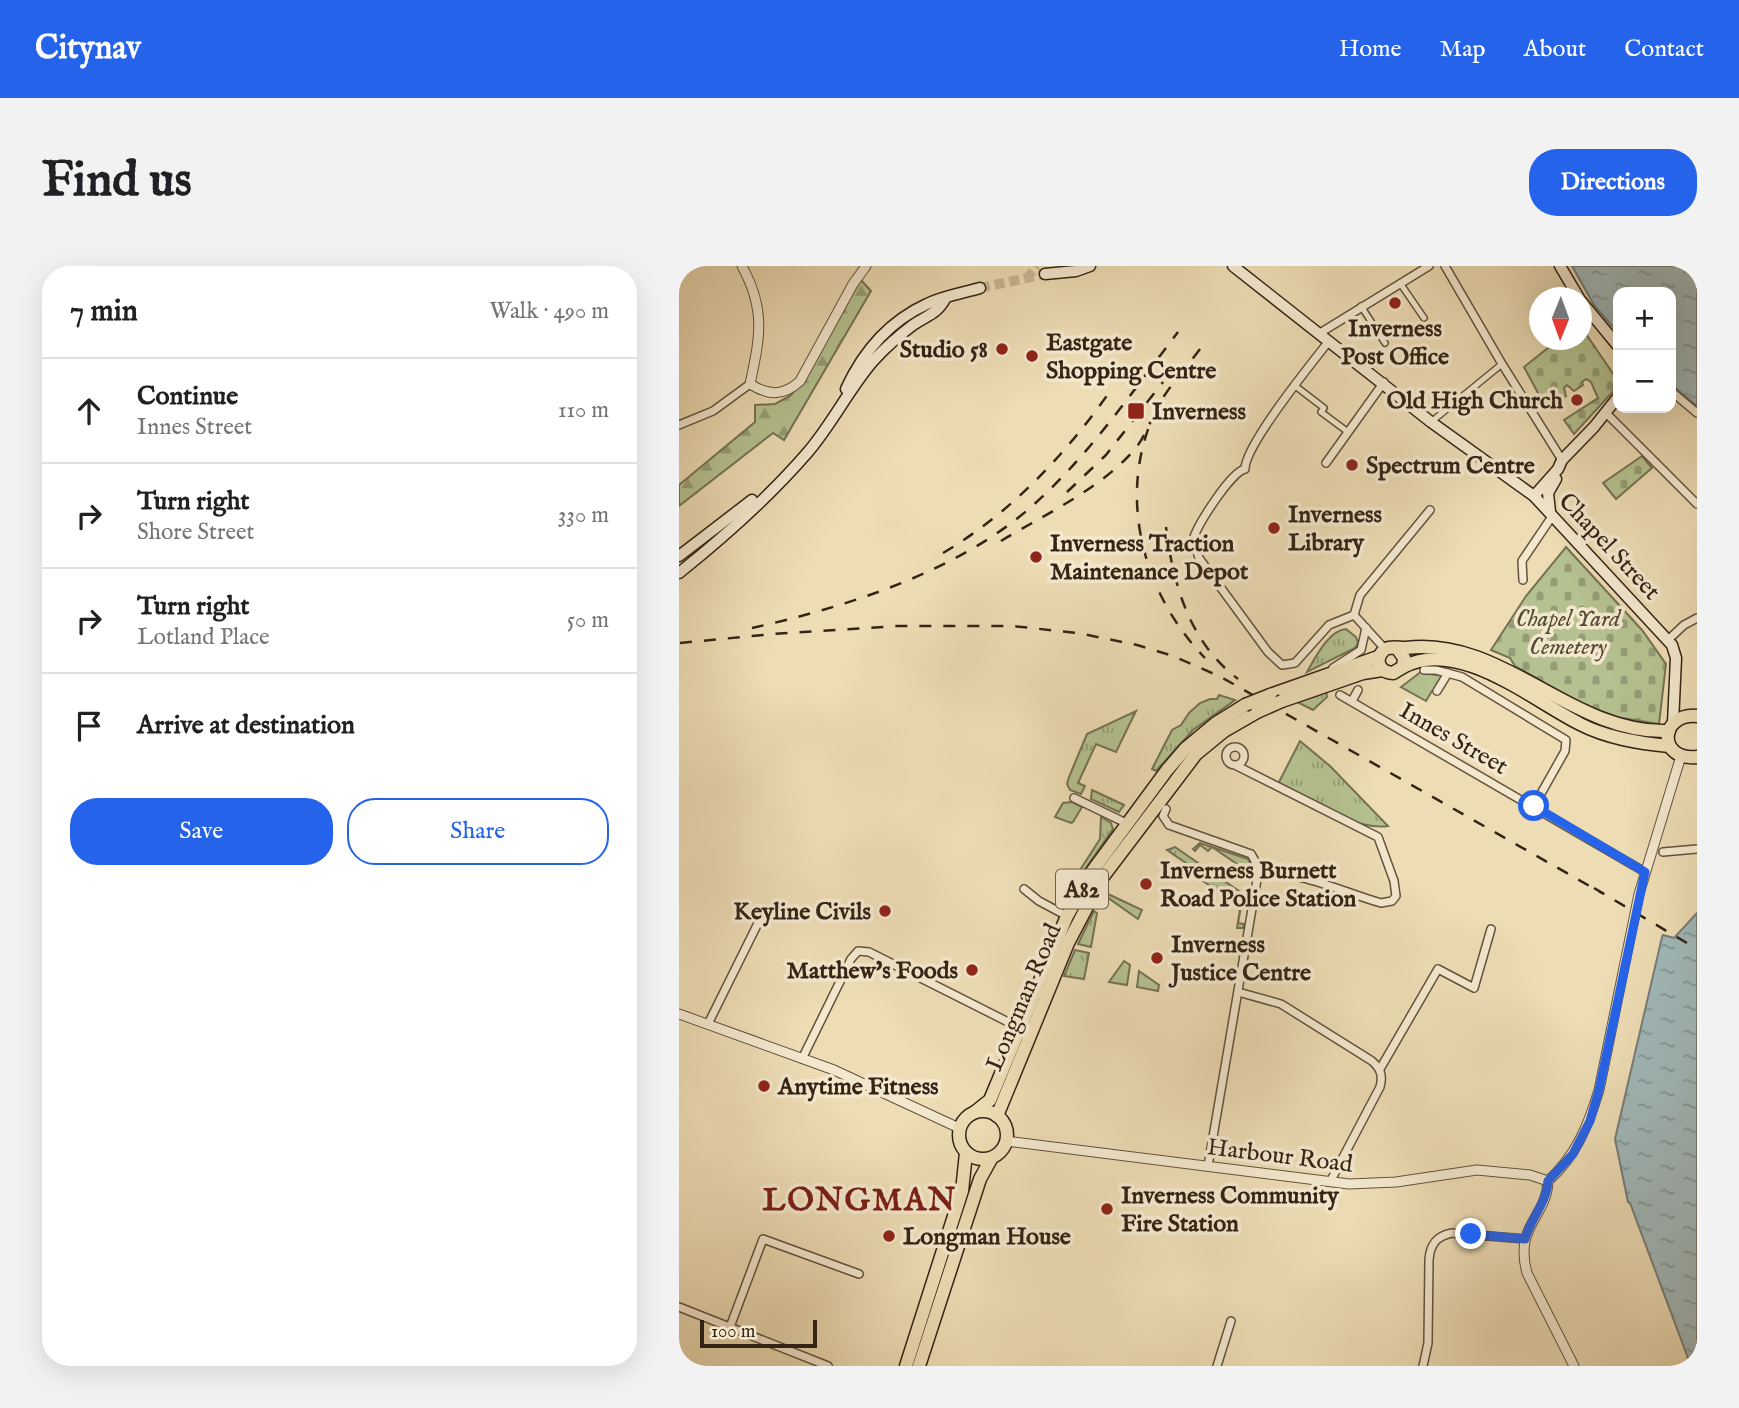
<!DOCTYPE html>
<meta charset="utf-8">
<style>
body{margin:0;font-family:"IM FELL English",serif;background:#f2f2f2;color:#202124}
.controls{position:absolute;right:21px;top:21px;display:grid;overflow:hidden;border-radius:14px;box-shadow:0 7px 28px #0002}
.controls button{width:63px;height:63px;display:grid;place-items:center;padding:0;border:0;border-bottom:2px solid #e0e0e0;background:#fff;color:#202124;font:35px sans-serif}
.compass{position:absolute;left:850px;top:21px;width:63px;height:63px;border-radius:50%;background:#fff;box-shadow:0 7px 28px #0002;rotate:181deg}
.scale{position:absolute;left:21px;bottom:18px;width:117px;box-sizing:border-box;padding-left:7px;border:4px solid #342416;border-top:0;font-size:19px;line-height:24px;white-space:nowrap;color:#342416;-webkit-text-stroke:5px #f3e8ce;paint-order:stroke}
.stop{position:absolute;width:21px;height:21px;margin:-16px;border:5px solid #2563eb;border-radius:50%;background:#fff}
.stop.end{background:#2563eb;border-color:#fff;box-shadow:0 2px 7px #0008}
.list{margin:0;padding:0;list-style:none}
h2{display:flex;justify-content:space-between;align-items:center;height:91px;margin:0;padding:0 28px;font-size:30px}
h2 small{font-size:23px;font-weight:400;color:#757577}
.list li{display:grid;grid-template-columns:46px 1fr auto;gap:21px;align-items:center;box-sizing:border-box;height:105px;padding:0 28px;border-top:2px solid #e0e0e0}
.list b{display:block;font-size:26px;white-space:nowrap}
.list p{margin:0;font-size:23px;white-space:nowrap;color:#757577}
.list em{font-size:23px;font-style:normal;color:#757577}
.actions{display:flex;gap:14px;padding:21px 28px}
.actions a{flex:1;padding:16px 0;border:2px solid #2563eb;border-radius:28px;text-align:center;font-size:24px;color:#2563eb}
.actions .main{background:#2563eb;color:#fff}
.icon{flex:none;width:38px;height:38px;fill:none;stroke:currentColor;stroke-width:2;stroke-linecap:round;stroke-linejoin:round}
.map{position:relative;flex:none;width:1018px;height:1100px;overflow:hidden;border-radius:28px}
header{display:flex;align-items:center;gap:42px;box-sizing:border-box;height:98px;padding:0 35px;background:#2563eb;color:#fff}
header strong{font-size:33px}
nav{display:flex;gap:38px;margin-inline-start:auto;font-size:24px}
.intro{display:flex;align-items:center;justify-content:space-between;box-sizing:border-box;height:168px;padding:0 42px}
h1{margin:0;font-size:49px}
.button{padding:18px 32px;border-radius:28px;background:#2563eb;color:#fff;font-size:24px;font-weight:700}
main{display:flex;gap:42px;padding:0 42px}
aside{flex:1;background:#fff;border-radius:28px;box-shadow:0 7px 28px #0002}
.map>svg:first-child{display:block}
.grass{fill:url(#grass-tufts);stroke:#747253;stroke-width:2}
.forest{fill:url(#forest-firs);stroke:#747253;stroke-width:2}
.cemetery{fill:url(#cemetery-stones);stroke:#747253;stroke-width:2}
.green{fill:#b5c190;stroke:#747253;stroke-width:2}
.water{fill:url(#water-ripples);stroke:#757d78;stroke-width:2}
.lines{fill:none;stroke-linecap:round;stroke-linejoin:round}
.tertiary-tunnel{stroke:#c8b794;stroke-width:9;stroke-dasharray:9 4.5;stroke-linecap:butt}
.secondary-tunnel{stroke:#c8b794;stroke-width:10;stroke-dasharray:10 5;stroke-linecap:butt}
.pedestrian-casing{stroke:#62523e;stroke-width:8}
.minor-casing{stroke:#62523e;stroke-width:10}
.tertiary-casing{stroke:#62523e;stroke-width:11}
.secondary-casing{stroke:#342416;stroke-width:13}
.trunk-casing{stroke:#342416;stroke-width:15}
.pedestrian{stroke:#f3e8ce;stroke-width:5}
.minor{stroke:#f3e8ce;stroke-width:7}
.tertiary{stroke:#f3e8ce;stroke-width:9}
.secondary{stroke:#f3e8ce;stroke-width:10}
.trunk{stroke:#eddcb4;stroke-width:12}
.rail{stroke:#342416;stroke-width:2.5;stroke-dasharray:12 12;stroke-linecap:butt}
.trunk-bridge-casing{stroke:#342416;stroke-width:15;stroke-linecap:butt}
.trunk-bridge{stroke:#eddcb4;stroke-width:12}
.route{stroke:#2563eb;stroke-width:9}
.poi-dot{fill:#8f2418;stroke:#f3e8ce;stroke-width:2.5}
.labels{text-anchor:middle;stroke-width:7;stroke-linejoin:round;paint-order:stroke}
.shield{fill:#f3e8ce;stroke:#6d5f4d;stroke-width:2}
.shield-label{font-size:23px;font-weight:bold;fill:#342416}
.poi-label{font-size:24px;font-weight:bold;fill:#342416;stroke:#f3e8ce;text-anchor:start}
.street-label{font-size:24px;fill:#342416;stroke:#f3e8ce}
.park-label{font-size:24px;font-style:italic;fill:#544b34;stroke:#f3e8ce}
.district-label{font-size:32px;font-weight:bold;letter-spacing:2px;fill:#7a1f14;stroke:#f3e8ce}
</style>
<header>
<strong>Citynav</strong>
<nav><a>Home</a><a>Map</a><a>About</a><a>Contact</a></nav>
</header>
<div class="intro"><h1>Find us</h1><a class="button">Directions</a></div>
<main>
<aside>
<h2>7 min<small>Walk · 490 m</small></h2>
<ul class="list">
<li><svg class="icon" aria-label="ahead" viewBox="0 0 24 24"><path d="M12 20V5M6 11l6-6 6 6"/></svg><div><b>Continue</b><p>Innes Street</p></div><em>110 m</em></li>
<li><svg class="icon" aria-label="right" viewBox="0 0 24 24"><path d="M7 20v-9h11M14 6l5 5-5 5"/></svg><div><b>Turn right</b><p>Shore Street</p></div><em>330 m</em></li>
<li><svg class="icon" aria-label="right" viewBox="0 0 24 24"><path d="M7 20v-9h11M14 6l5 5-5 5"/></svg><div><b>Turn right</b><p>Lotland Place</p></div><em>50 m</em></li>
<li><svg class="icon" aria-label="arrive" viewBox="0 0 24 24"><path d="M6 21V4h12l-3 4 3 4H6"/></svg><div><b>Arrive at destination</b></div></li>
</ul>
<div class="actions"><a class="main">Save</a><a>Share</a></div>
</aside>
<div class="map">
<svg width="1018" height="1100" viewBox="0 0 1018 1100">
<defs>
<pattern id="grass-tufts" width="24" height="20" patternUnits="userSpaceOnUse" patternTransform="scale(1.75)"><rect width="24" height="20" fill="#b5c190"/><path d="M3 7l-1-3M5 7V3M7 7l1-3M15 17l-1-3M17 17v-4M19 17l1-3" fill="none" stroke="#949d75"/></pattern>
<pattern id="forest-firs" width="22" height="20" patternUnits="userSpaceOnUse" patternTransform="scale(1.75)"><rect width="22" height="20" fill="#b5c190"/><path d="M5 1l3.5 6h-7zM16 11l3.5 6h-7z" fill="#949d75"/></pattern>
<pattern id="cemetery-stones" width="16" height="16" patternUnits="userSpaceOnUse" patternTransform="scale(1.75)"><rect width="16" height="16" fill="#b5c190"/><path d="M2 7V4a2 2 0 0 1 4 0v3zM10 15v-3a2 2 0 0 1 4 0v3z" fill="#949d75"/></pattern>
<pattern id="water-ripples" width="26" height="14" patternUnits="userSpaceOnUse" patternTransform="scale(1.75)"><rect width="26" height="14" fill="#a0b8b9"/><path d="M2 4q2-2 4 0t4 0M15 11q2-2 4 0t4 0" fill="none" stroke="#839595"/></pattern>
</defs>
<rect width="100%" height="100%" fill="#eddcb4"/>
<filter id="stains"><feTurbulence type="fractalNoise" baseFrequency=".00286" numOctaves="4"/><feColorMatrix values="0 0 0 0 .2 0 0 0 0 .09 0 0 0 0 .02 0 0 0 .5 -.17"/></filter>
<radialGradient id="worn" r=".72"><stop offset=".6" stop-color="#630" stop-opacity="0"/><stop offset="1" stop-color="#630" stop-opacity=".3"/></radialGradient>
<g class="grass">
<path d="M667,363L677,371L679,377L676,382L628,406C636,392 650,364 667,363Z"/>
<path d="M647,425L648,431L634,444L618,436Z"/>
<path d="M540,429L556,434L514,464L477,505L473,503L493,464L502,459L510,447L521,437L531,433H538Z"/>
<path d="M457,445L437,486L417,478L399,517L406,520L402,528L391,524L388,518L390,511L408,468Z"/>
<path d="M621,475L651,500L709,560C675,565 629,533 599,518Z"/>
<path d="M413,524L445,539L440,546L412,533Z"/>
<path d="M393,536L403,541L394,556L392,557L376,551L384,537Z"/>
<path d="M422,551L432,557L434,563L405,605L401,604L421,573Z"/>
<path d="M521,577L569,593L574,601L573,610H569L571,607L533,581L529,585L521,579L516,585L514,583Z"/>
<path d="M496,581L570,632L569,636L563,635L559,657L565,658L564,662H558L561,643L559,639L521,613L520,606L488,584Z"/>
<path d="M429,628L463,644L459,653L428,631Z"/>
<path d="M415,645L418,647L412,681L399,678Z"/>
<path d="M396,684L410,687L405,713L385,710Z"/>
<path d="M445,695L451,699L448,719L430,716Z"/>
<path d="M460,705L480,719L479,725L458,721Z"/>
</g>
<path class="forest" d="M182,14L192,25L105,174L94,167L0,240V219L76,156V139L96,138L111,130L127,112L153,59Z"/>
<g class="cemetery">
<path d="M903,62L939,115V120L895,168L885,154L919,132L912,116L907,113L903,116L904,119L895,125L888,119L885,122L887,130L867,142L845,101L879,74H902Z"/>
<path d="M963,190L973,202L937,233L924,217Z"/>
<path d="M887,281L963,364L987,398L980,458L937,451L900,436L836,400L831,392L812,384L847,330Z"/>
</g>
<path class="green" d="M743,405L744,407L764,410L756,425H753L747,435L722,421Z"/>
<g class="water">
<path d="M893,0H1018V140L992,118V26H939V67L915,39Z"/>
<path d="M1018,647V1100H1012L951,937L949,936L936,873L983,671L984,669L995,672Z"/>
</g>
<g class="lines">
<path class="tertiary-tunnel" d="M348,12L358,0"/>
<path class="secondary-tunnel" d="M301,22L366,8"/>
<defs>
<g id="pedestrian">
<path d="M721,17L745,52"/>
<path d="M682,40L706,77"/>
<path d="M615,119L645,142L642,146L669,166"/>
<path d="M752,156L823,98"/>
</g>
<g id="minor">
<path d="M766,0L823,98L883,194"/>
<path d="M0,1L1,0"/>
<path d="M641,67L750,0"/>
<path d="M650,75C632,98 566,179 566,203C552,206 518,259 514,274L520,292L589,386L603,399L616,397L650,359L675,349"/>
<path d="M992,125L1018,147"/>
<path d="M927,147L1018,238"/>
<path d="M0,159L34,145L71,118"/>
<path d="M647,197L705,116"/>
<path d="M844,314L843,295L874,249"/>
<path d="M675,349L681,329L751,244"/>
<path d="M675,349L706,383"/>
<path d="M989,374L1005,359L1018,352"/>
<path d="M654,402L682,384L687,362"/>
<path d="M745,404H757L783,411L887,474L886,485L855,540"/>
<path d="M758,425L769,407"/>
<path d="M661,429L966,606"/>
<path d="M673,435L679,424"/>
<circle cx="556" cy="490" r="9"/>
<path d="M558,500L699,571L715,615L717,630L713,635L702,637C663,626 621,604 580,608"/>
<path d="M395,532L447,557"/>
<path d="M487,543L484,550L490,559L572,588L580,602L529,900"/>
<path d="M984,586L1018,583"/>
<path d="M345,623L360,635L388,650"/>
<path d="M559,726L602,738L693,795C702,803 704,810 701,821L651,916"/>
<path d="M29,758L86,643"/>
<path d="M123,793L172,693L179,685L190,686L341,762"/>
<path d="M701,803L759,703L795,722L812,663"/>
<path d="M0,1041L149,1100"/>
<path d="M51,1061L84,973L180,1008"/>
<path d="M538,1100L552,1055"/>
<path d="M744,1100L749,1077L750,994C751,979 757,970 773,967L846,973"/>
</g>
<g id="tertiary">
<path d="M63,0C87,44 81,71 71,118C90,130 105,130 121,115L174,18L187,0"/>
<path d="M0,748L155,804L280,862"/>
<path d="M327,875L670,918L717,916L798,904L851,909L869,915"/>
<path d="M895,1100L848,1007C835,959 868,951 869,915C897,890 909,860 920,824L960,628L1002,490"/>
</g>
<g id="secondary">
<path d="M554,0L752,156L855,230L993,379L997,392L994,457"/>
<path d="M881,0L900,32"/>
<path d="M366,8L397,5L411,0"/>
<path d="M902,35L939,80"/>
<path d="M167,123C184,86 211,55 248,38C264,30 284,27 301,22"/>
<path d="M855,230L879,203L883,194L915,161L939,131"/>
<path d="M871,246L869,227L877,213"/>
<path d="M0,290L73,234"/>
<path d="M0,307C45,271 91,230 129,186C153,158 170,123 194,95C206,82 219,70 234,59C248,49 257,49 266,33"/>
</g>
<g id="trunk">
<path d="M718,382L725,392L724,401L714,407C699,406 695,393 706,383C713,380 719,382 727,382C824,370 893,469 990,465"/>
<path d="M724,401C779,371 853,434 901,458C928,472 960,477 990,480"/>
<path d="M591,429L699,391"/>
<path d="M603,435L684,407L703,404"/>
<path d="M1018,450C980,447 978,495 1018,491"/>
<circle cx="304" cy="869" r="24"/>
<path d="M296,846L311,834L388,650L412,607L488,504L507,482L537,457L566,439"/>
<path d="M318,850L389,677L423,612L517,488L545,465L578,446"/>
<path d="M227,1100L283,925L287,887"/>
<path d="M240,1100L301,913L312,893"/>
</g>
</defs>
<use href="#pedestrian" class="pedestrian-casing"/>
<use href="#minor" class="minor-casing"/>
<use href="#tertiary" class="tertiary-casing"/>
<use href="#secondary" class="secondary-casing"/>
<use href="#trunk" class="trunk-casing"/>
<use href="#pedestrian" class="pedestrian"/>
<use href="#minor" class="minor"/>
<use href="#tertiary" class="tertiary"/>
<use href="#secondary" class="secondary"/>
<use href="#trunk" class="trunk"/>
<g class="rail">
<path d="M521,83C507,102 488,122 477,144C437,228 463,327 526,392"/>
<path d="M388,226L427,189L484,116"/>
<path d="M487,261C494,319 511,377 559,413"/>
<path d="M322,275C365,249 423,222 456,183C465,172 470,158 477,145"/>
<path d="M264,287C333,246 386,189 432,124"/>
<path d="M73,362C167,341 278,306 352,241C409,191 453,126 499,66"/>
<path d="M1,377L94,368L218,360H333L399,367L458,379L494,390L542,411L923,627"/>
<path d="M915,622L1018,683"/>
</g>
<defs>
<g id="trunk-bridge">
<path d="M566,439L591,429"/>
<path d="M578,446L603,435"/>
</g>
</defs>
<use href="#trunk-bridge" class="trunk-bridge-casing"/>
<use href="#trunk-bridge" class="trunk-bridge"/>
</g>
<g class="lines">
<path class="route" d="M792,968L846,973C852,952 868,936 869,915L894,888L911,855L920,824L966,606L855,540"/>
</g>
<g class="poi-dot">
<circle cx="716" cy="37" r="7"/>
<circle cx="323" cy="83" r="7"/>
<circle cx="353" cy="90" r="7"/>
<circle cx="898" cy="134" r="7"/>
<rect x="448" y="136" width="18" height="18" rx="3.5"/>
<circle cx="673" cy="199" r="7"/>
<circle cx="595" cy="262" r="7"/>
<circle cx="357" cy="291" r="7"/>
<circle cx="467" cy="618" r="7"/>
<circle cx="206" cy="645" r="7"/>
<circle cx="478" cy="692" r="7"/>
<circle cx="293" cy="704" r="7"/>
<circle cx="85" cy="820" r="7"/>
<circle cx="428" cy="943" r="7"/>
<circle cx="210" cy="970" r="7"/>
</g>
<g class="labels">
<rect class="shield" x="377" y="603.5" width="52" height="39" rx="5"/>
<g class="shield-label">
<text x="403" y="631">A82</text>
</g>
<g class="poi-label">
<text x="716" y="70" text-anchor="middle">Inverness<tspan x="716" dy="28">Post Office</tspan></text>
<text x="367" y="84">Eastgate<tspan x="367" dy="28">Shopping Centre</tspan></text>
<text x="309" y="91" text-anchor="end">Studio 58</text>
<text x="884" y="142" text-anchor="end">Old High Church</text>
<text x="473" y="153">Inverness</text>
<text x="687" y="207">Spectrum Centre</text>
<text x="609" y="256">Inverness<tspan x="609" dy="28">Library</tspan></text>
<text x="371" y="285">Inverness Traction<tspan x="371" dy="28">Maintenance Depot</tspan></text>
<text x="481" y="612">Inverness Burnett<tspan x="481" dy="28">Road Police Station</tspan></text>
<text x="192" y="653" text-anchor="end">Keyline Civils</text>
<text x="492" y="686">Inverness<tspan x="492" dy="28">Justice Centre</tspan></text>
<text x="279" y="712" text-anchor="end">Matthew's Foods</text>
<text x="99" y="828">Anytime Fitness</text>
<text x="442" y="937">Inverness Community<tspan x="442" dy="28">Fire Station</tspan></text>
<text x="224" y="978">Longman House</text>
</g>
<g class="street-label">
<text transform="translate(931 280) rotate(47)" y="8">Chapel Street</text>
<text transform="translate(775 472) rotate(30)" y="8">Innes Street</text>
<text transform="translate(344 731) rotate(-67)" y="8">Longman Road</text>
<text transform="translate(601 889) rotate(7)" y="8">Harbour Road</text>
</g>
<g class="park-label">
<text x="889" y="360">Chapel Yard<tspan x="889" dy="28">Cemetery</tspan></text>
</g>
<g class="district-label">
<text x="181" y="944">LONGMAN</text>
</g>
</g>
<rect width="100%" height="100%" filter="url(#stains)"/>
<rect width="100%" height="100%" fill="url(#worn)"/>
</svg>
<div class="controls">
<button>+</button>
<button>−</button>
</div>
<svg class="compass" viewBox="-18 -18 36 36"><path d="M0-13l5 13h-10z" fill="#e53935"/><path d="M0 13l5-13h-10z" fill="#757577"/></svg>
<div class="scale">100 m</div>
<div class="stop" style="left:855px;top:540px"></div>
<div class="stop end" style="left:792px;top:968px"></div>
</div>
</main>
